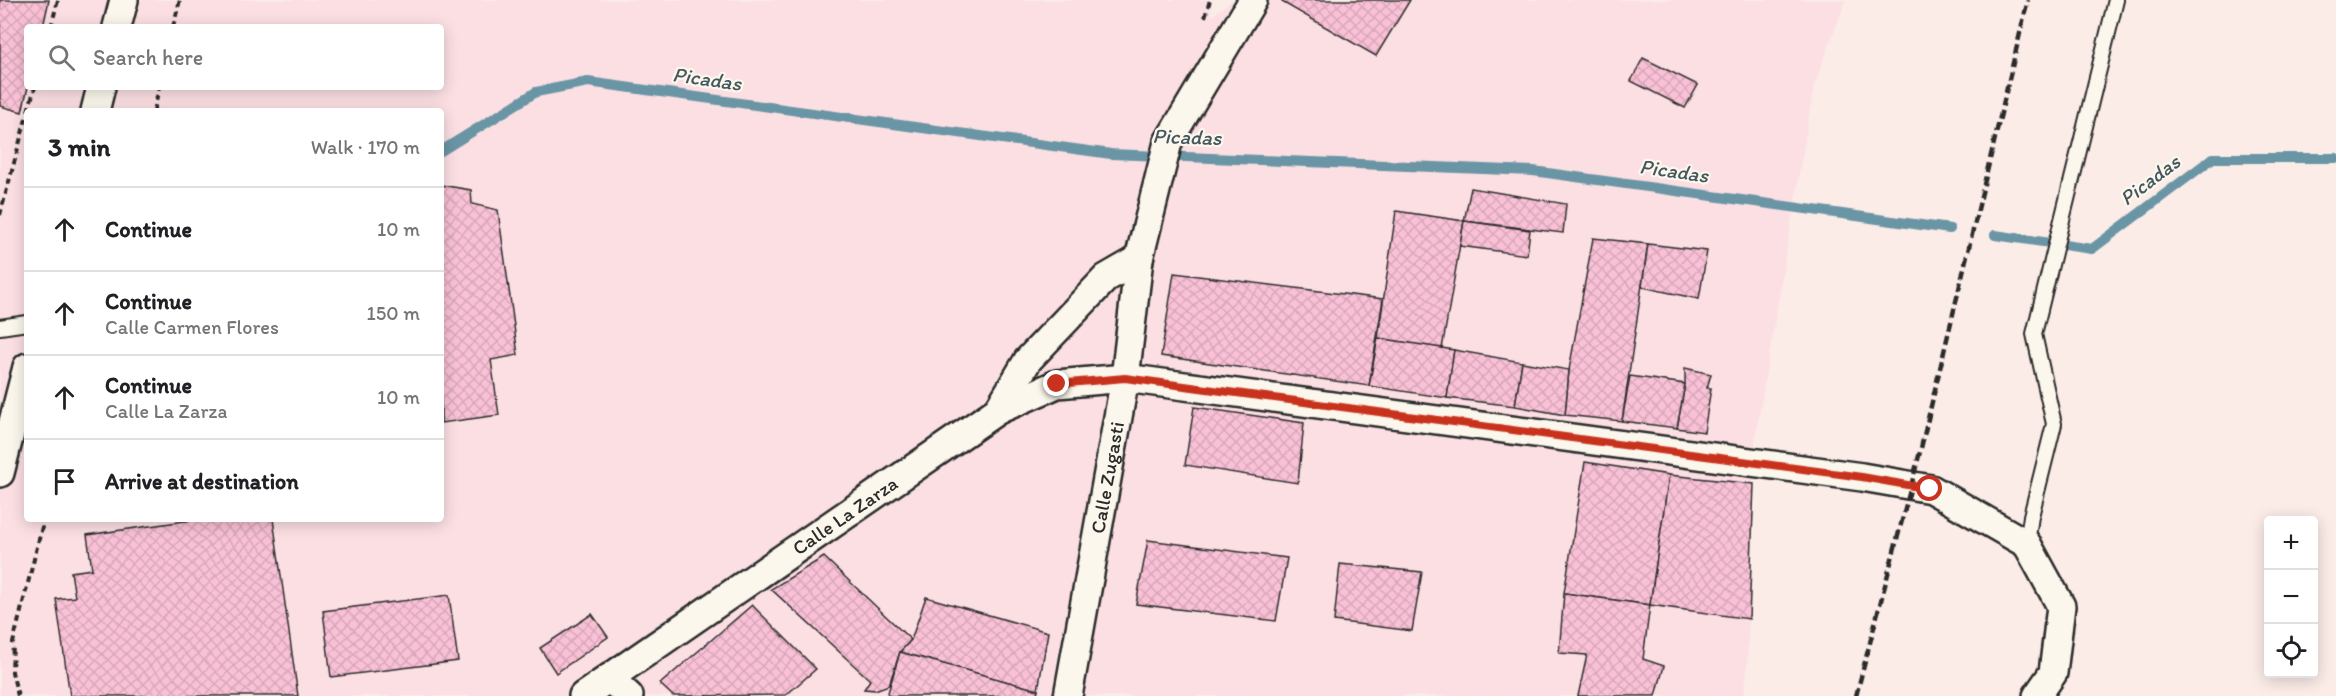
<!DOCTYPE html>
<meta charset="utf-8">
<style>
body{margin:0;font-family:Itim,sans-serif;background:#f6f6f6;color:#202124}
.controls{position:absolute;right:18px;bottom:18px;display:grid;overflow:hidden;border-radius:6px;box-shadow:0 3px 15px #0003}
.controls button{width:54px;height:54px;display:grid;place-items:center;padding:0;border:0;border-bottom:2px solid #e0e0e0;background:#fff;color:#202124;font:30px sans-serif}
.stop{position:absolute;width:18px;height:18px;margin:-14px;border:4px solid #c8321e;border-radius:50%;background:#fff}
.stop.end{background:#c8321e;border-color:#fff;box-shadow:0 2px 6px #0008}
.list{margin:0;padding:0;list-style:none}
h2{display:flex;justify-content:space-between;align-items:center;height:78px;margin:0;padding:0 24px;font-size:26px}
h2 small{font-size:20px;font-weight:400;color:#757577}
.list li{display:grid;grid-template-columns:39px 1fr auto;gap:18px;align-items:center;box-sizing:border-box;height:84px;padding:0 24px;border-top:2px solid #e0e0e0}
.list b{display:block;font-size:22px;white-space:nowrap}
.list p{margin:0;font-size:20px;white-space:nowrap;color:#757577}
.list em{font-size:20px;font-style:normal;color:#757577}
.icon{flex:none;width:33px;height:33px;fill:none;stroke:currentColor;stroke-width:2;stroke-linecap:round;stroke-linejoin:round}
.map{position:relative;flex:none;width:2336px;height:696px;overflow:hidden}
.search{position:absolute;background:#fff;box-shadow:0 3px 15px #0003;left:24px;top:24px;width:420px;height:66px;display:flex;align-items:center;gap:15px;box-sizing:border-box;padding:0 21px;border-radius:6px;color:#757577;font-size:22px}
.panel{position:absolute;background:#fff;box-shadow:0 3px 15px #0003;left:24px;top:108px;width:420px;height:414px;border-radius:6px}
.map>svg:first-child{display:block}
.built{fill:#fbdfe3;fill-rule:evenodd}
.lines{fill:none;stroke-linecap:round;stroke-linejoin:round}
.stream{stroke:#6a95a5;stroke-width:10}
.building{fill:url(#building-cross-hatch);stroke:#2b2b2b;stroke-width:1.5}
.lane-casing{stroke:#2b2b2b;stroke-width:18}
.street-casing{stroke:#2b2b2b;stroke-width:32}
.path{stroke:#2b2b2b;stroke-width:4;stroke-dasharray:6 4.5;stroke-linecap:butt}
.lane{stroke:#fbf7ec;stroke-width:14}
.street{stroke:#fbf7ec;stroke-width:27}
.rail{stroke:#2b2b2b;stroke-width:4.5;stroke-dasharray:9 4.5;stroke-linecap:butt}
.route{stroke:#c8321e;stroke-width:8}
.labels{text-anchor:middle;stroke-width:4.5;stroke-linejoin:round;paint-order:stroke}
.street-label{font-size:20px;fill:#2b2b2b;stroke:#fbf7ec}
.water-label{font-size:21px;font-style:italic;fill:#45575e;stroke:#fbf7ec}
</style>
<div class="map">
<svg width="2336" height="696" viewBox="0 0 2336 696">
<defs>
<pattern id="building-cross-hatch" width="8" height="8" patternUnits="userSpaceOnUse" patternTransform="scale(1.5)"><rect width="8" height="8" fill="#fac1d6"/><path d="M0 0l8 8M0 8l8-8" fill="none" stroke="#d6a6b8"/></pattern>
</defs>
<rect width="100%" height="100%" fill="#fbece8"/>
<filter id="ink" filterUnits="userSpaceOnUse"><feTurbulence type="fractalNoise" baseFrequency=".0167" numOctaves="2"/><feDisplacementMap in="SourceGraphic" scale="12" xChannelSelector="R" yChannelSelector="G"/><feConvolveMatrix kernelMatrix="1 2 1 2 8 2 1 2 1" color-interpolation-filters="sRGB"/></filter>
<g filter="url(#ink)">
<path class="built" d="M0,0H1210L1211,17L1232,0H1846L1814,85L1755,440L1747,669L1744,696H0ZM27,27H441V87H27ZM27,111H441V519H27Z"/>
<g class="lines">
<g class="stream">
<path d="M441,151L536,92L588,82L1111,154L1533,171L1950,229"/>
<path d="M1995,235L2092,249L2213,158H2336"/>
</g>
</g>
<g class="building">
<path d="M0,0H49L43,27H27L28,87L22,112L0,106Z"/>
<path d="M1283,0H1410L1376,56L1282,2Z"/>
<path d="M1643,58L1698,85L1685,108L1631,81Z"/>
<path d="M441,185L471,190L472,204L498,210L518,355L491,360L499,415L441,423Z"/>
<path d="M1471,188L1566,204L1563,233L1464,221Z"/>
<path d="M1396,211L1464,221L1442,349L1378,338Z"/>
<path d="M1464,221L1530,230L1527,255L1460,246Z"/>
<path d="M1593,238L1648,244L1622,421L1565,415L1569,370Z"/>
<path d="M1648,244L1707,251L1699,299L1642,287Z"/>
<path d="M1174,273L1383,299L1369,386L1161,356Z"/>
<path d="M1378,338L1454,350L1447,398L1369,386Z"/>
<path d="M1454,350L1522,362L1515,406L1447,398Z"/>
<path d="M1522,362L1569,370L1565,415L1515,406Z"/>
<path d="M1685,368L1711,374L1707,388H1711L1704,432L1677,428L1685,384Z"/>
<path d="M1630,376L1685,384L1677,428L1622,421Z"/>
<path d="M1194,407L1304,423L1298,483L1185,465Z"/>
<path d="M1585,462L1669,475L1650,605L1564,593Z"/>
<path d="M1669,475L1754,484L1749,619L1650,605Z"/>
<path d="M199,519H273L298,696H70L56,599L75,597L71,572L92,569L87,535Z"/>
<path d="M1148,540L1287,558L1276,621L1136,604Z"/>
<path d="M824,557L911,640L900,652L889,685L875,690L864,689L870,680L771,589Z"/>
<path d="M1340,564L1422,572L1412,631L1334,621Z"/>
<path d="M1564,593L1650,605L1643,659L1664,666L1656,696H1578L1587,655L1559,653Z"/>
<path d="M449,595L458,661L331,677L323,611Z"/>
<path d="M926,597L1048,632L1038,690L900,652L911,640Z"/>
<path d="M752,605L816,669L786,695L673,696L660,684Z"/>
<path d="M592,614L608,637L556,673L540,648Z"/>
<path d="M900,652L1038,690L1037,696H887Z"/>
</g>
<g class="lines">
<defs>
<g id="lane">
<path d="M0,327L27,323"/>
<path d="M2027,544L2031,516L2054,424L2034,334L2116,0"/>
</g>
<g id="street">
<path d="M117,27L124,0"/>
<path d="M95,111L101,87"/>
<path d="M998,410L1028,360L1106,278L1139,259"/>
<path d="M0,473L27,367"/>
<path d="M609,678L629,696"/>
<path id="s1" d="M583,696L998,410L1057,384L1125,378L1862,477L1931,489L2027,544L2061,606L2053,673L2037,696"/>
<path id="s2" d="M1068,696L1125,378L1139,259L1168,142L1253,0"/>
</g>
</defs>
<use href="#lane" class="lane-casing"/>
<use href="#street" class="street-casing"/>
<g class="path">
<path d="M1205,17L1210,0"/>
<path d="M51,27L58,0"/>
<path d="M173,27L180,0"/>
<path d="M28,111L35,87"/>
<path d="M154,111L159,87"/>
<path d="M0,215L27,115"/>
<path d="M18,696L12,672L13,643L44,519"/>
</g>
<use href="#lane" class="lane"/>
<use href="#street" class="street"/>
<path class="rail" d="M1856,696L1921,448L2028,0"/>
</g>
</g>
<g class="lines" filter="url(#ink)">
<path class="route" d="M1057,384L1125,378L1862,477L1930,489"/>
</g>
<g class="labels">
<g class="street-label">
<text dy="7" stroke="none"><textPath href="#s2" startOffset="222">Calle Zugasti</textPath></text>
<text dy="7" stroke="none"><textPath href="#s1" startOffset="318">Calle La Zarza</textPath></text>
</g>
<g class="water-label">
<text transform="translate(707 79) rotate(8)" y="7">Picadas</text>
<text transform="translate(1187 137) rotate(2)" y="7">Picadas</text>
<text transform="translate(1674 171) rotate(8)" y="7">Picadas</text>
<text transform="translate(2150 180) rotate(-37)" y="7">Picadas</text>
</g>
</g>
</svg>
<div class="controls">
<button>+</button>
<button>−</button>
<button><svg class="icon" aria-label="locate" viewBox="0 0 24 24"><circle cx="12" cy="12" r="6"/><path d="M12 2v4M12 18v4M2 12h4M18 12h4"/></svg></button>
</div>
<div class="stop" style="left:1930px;top:489px"></div>
<div class="stop end" style="left:1057px;top:384px"></div>
<div class="search"><svg class="icon" aria-label="search" viewBox="0 0 24 24"><circle cx="10" cy="10" r="6"/><path d="M15 15l6 6"/></svg>Search here</div>
<section class="panel">
<h2>3 min<small>Walk · 170 m</small></h2>
<ul class="list">
<li><svg class="icon" aria-label="ahead" viewBox="0 0 24 24"><path d="M12 20V5M6 11l6-6 6 6"/></svg><div><b>Continue</b></div><em>10 m</em></li>
<li><svg class="icon" aria-label="ahead" viewBox="0 0 24 24"><path d="M12 20V5M6 11l6-6 6 6"/></svg><div><b>Continue</b><p>Calle Carmen Flores</p></div><em>150 m</em></li>
<li><svg class="icon" aria-label="ahead" viewBox="0 0 24 24"><path d="M12 20V5M6 11l6-6 6 6"/></svg><div><b>Continue</b><p>Calle La Zarza</p></div><em>10 m</em></li>
<li><svg class="icon" aria-label="arrive" viewBox="0 0 24 24"><path d="M6 21V4h12l-3 4 3 4H6"/></svg><div><b>Arrive at destination</b></div></li>
</ul>
</section>
</div>
